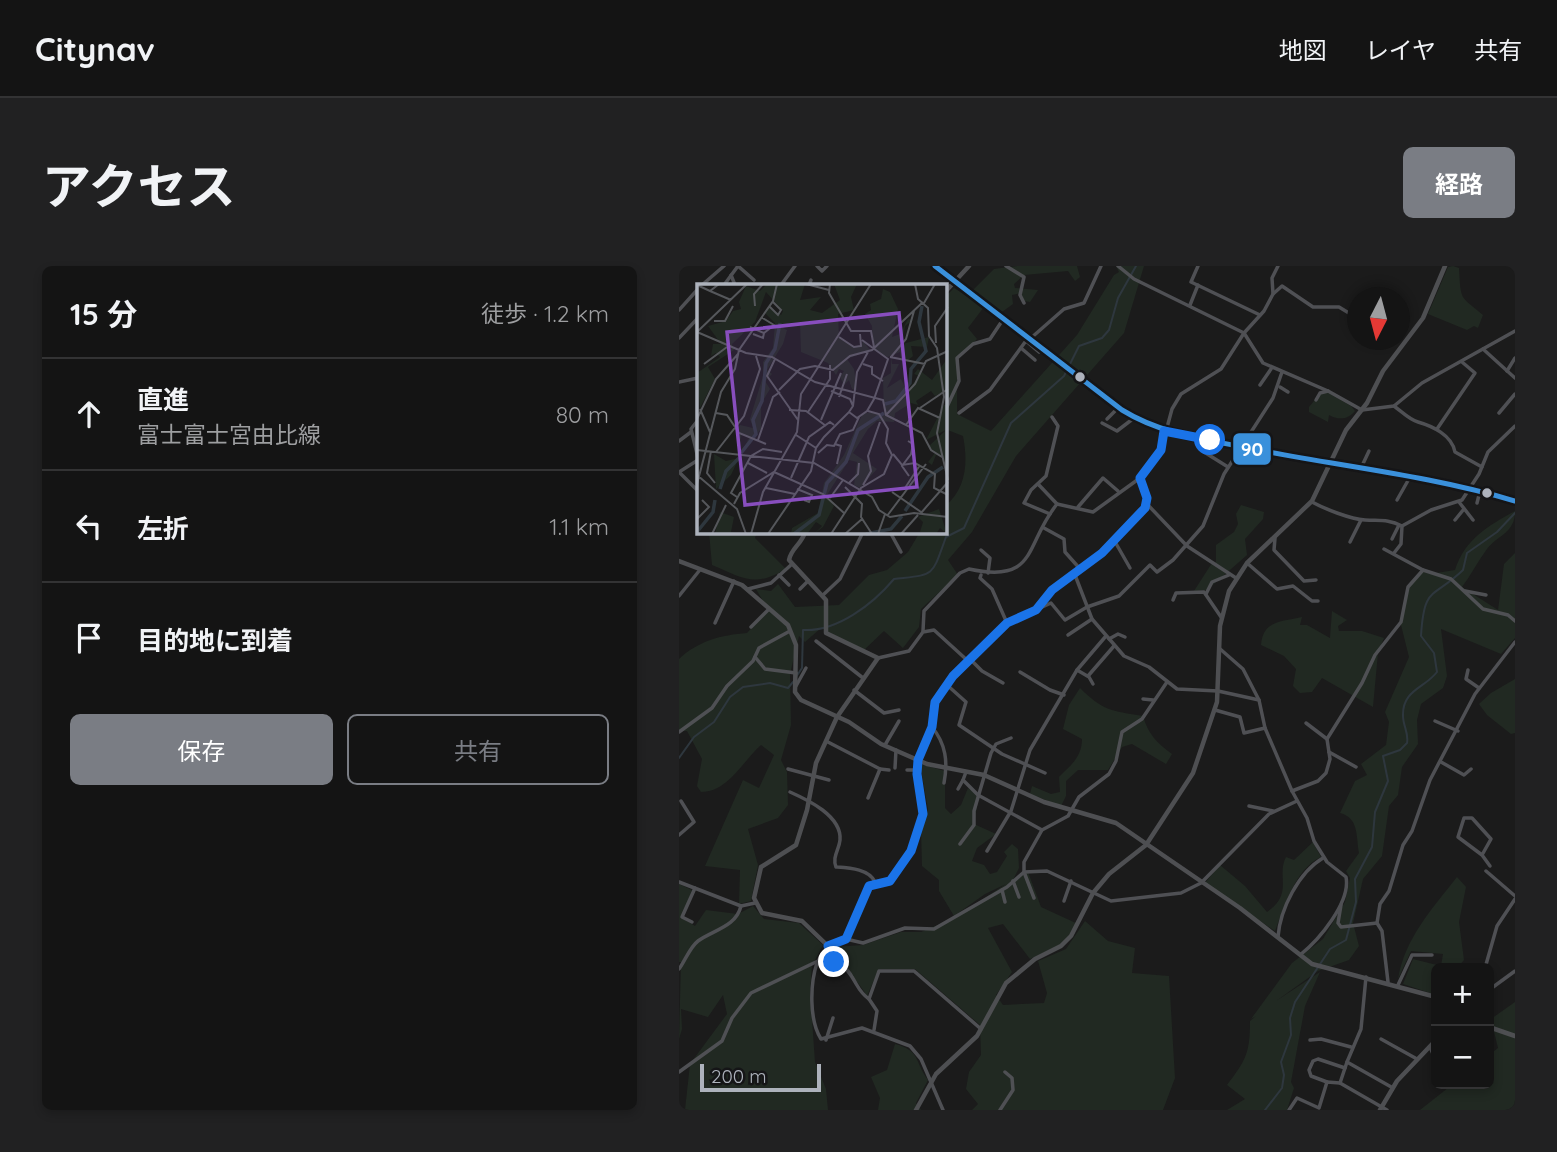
<!DOCTYPE html>
<html lang="ja">
<meta charset="utf-8">
<style>
body{margin:0;font-family:Quicksand,"Noto Sans JP",sans-serif;background:#212122;color:#f1f3f6}
.controls{position:absolute;right:21px;bottom:21px;display:grid;overflow:hidden;border-radius:10px;box-shadow:0 4px 10px #0003}
.controls button{width:63px;height:63px;display:grid;place-items:center;padding:0;border:0;border-bottom:2px solid #333334;background:#141414;color:#f1f3f6;font:35px sans-serif}
.compass{position:absolute;left:668px;top:21px;width:63px;height:63px;border-radius:50%;background:#141414;box-shadow:0 4px 10px #0003;rotate:186deg}
.scale{position:absolute;left:21px;bottom:18px;width:121px;box-sizing:border-box;padding-left:7px;border:4px solid #adb2bc;border-top:0;font-size:19px;line-height:24px;white-space:nowrap;color:#adb2bc;-webkit-text-stroke:5px #151517;paint-order:stroke}
.stop{position:absolute;width:21px;height:21px;margin:-16px;border:5px solid #1a73e8;border-radius:50%;background:#fff}
.stop.end{background:#1a73e8;border-color:#fff;box-shadow:0 2px 7px #0008}
.list{margin:0;padding:0;list-style:none}
h2{display:flex;justify-content:space-between;align-items:center;height:91px;margin:0;padding:0 28px;font-size:30px}
h2 small{font-size:23px;font-weight:400;color:#9d9ea0}
.list li{display:grid;grid-template-columns:46px 1fr auto;gap:21px;align-items:center;box-sizing:border-box;height:112px;padding:0 28px;border-top:2px solid #333334}
.list b{display:block;font-size:26px;white-space:nowrap}
.list p{margin:0;font-size:23px;white-space:nowrap;color:#9d9ea0}
.list em{font-size:23px;font-style:normal;color:#9d9ea0}
.actions{display:flex;gap:14px;padding:21px 28px}
.actions a{flex:1;padding:16px 0;border:2px solid #7a7d84;border-radius:10px;text-align:center;font-size:24px;color:#7a7d84}
.actions .main{background:#7a7d84;color:#fff}
.icon{flex:none;width:38px;height:38px;fill:none;stroke:currentColor;stroke-width:2;stroke-linecap:round;stroke-linejoin:round}
.map{position:relative;flex:none;width:836px;height:844px;overflow:hidden;border-radius:10px}
header{display:flex;align-items:center;gap:42px;box-sizing:border-box;height:98px;padding:0 35px;background:#141414;border-bottom:2px solid #333334}
header strong{font-size:33px}
nav{display:flex;gap:38px;margin-inline-start:auto;font-size:24px}
.intro{display:flex;align-items:center;justify-content:space-between;box-sizing:border-box;height:168px;padding:0 42px}
h1{margin:0;font-size:49px}
.button{padding:18px 32px;border-radius:10px;background:#7a7d84;color:#fff;font-size:24px;font-weight:700}
main{display:flex;gap:42px;padding:0 42px}
aside{flex:1;background:#141414;border-radius:10px;box-shadow:0 4px 10px #0003}
.map>svg:first-child{display:block}
.green{fill:#212922}
.lines{fill:none;stroke-linecap:round;stroke-linejoin:round}
.stream{stroke:#2e373e;stroke-width:2}
.street{stroke:#4f5054;stroke-width:3.5}
.secondary{stroke:#4e4f52;stroke-width:4.5}
.primary{stroke:#4c4d50;stroke-width:5}
.bus-1-casing{stroke:#151517;stroke-width:10}
.bus-1{stroke:#3a90db;stroke-width:5}
.route{stroke:#1a73e8;stroke-width:9}
.bus-dot{fill:#adb2bc;stroke:#151517;stroke-width:2.5}
.inset-river{fill:none;stroke:#2e373e;stroke-width:3.5}
.inset-road{fill:none;stroke:#55575b;stroke-width:2}
.view{fill:#884ebe;fill-opacity:0.15;stroke:#884ebe;stroke-width:3.5}
.inset-edge{fill:none;stroke:#adb2bc;stroke-width:3.5}
.line-badge{stroke:#151517;stroke-width:2.5}
.badge-label{font-size:19px;text-anchor:middle;font-weight:bold;fill:#fff}
</style>
<header>
<strong>Citynav</strong>
<nav><a>地図</a><a>レイヤ</a><a>共有</a></nav>
</header>
<div class="intro"><h1>アクセス</h1><a class="button">経路</a></div>
<main>
<aside>
<h2>15 分<small>徒歩 · 1.2 km</small></h2>
<ul class="list">
<li><svg class="icon" aria-label="ahead" viewBox="0 0 24 24"><path d="M12 20V5M6 11l6-6 6 6"/></svg><div><b>直進</b><p>富士富士宮由比線</p></div><em>80 m</em></li>
<li><svg class="icon" aria-label="left" viewBox="0 0 24 24"><path d="M17 20v-9H6M10 6l-5 5 5 5"/></svg><div><b>左折</b></div><em>1.1 km</em></li>
<li><svg class="icon" aria-label="arrive" viewBox="0 0 24 24"><path d="M6 21V4h12l-3 4 3 4H6"/></svg><div><b>目的地に到着</b></div></li>
</ul>
<div class="actions"><a class="main">保存</a><a>共有</a></div>
</aside>
<div class="map">
<svg width="836" height="844" viewBox="0 0 836 844">
<rect width="100%" height="100%" fill="#1b1b1b"/>
<g class="green">
<path d="M338,0H398L401,11L396,15L389,5L345,9L335,18L336,22L359,24L351,36L345,35L342,27L333,29L334,38L323,46L294,24L315,3Z"/>
<path d="M437,0H465L445,67L337,190L293,266L269,294L279,309L242,343L240,361L224,382L205,365L185,384L142,362L126,376L120,370L111,408L112,459L102,494L108,506L109,539L99,552L69,563L79,599L72,635L60,638L61,604L26,600L64,514L80,522L95,489L82,479C63,496 49,526 22,526L18,520L23,493L8,465H0V393C19,375 42,369 68,367L89,344L77,323L92,325L99,318L116,341L160,339L190,309L208,304L229,286L241,266H266V240C288,222 289,195 284,170L266,163V31L275,22L305,41L289,62L298,73L278,95V148L312,165L398,69L435,9L440,6Z"/>
<path d="M774,0L780,2C782,35 780,29 804,49L799,62L795,60L788,64L749,48L769,1Z"/>
<path d="M644,124L672,140L676,145C669,154 659,154 650,149L649,156L630,146V141Z"/>
<path d="M562,239L585,246L584,253L566,273L568,289L528,324L515,325L533,297L537,296V279L555,266L559,258L557,248Z"/>
<path d="M836,245C836,267 820,268 808,283C799,295 792,309 783,321L819,344L825,298L836,287V372L822,388L762,363L768,410L764,422L742,438L738,454L739,478L723,501L719,529L710,540L703,590L684,613L674,657L680,680L670,694L639,705L597,735L641,706L626,740L612,816L615,822L608,844H548L566,833L548,819C567,794 571,787 571,755L577,750L572,753L613,697L644,673L666,636L671,612L667,605L680,587C677,570 680,552 661,547L676,515L688,509L682,498L707,479L710,456L706,446L730,391L721,355L728,323L743,305L751,308L776,304C786,273 809,260 836,245Z"/>
<path d="M30,266H78L76,272L107,303C75,322 64,312 33,299Z"/>
<path d="M653,345L668,354L659,360L660,365H683L705,372L699,387L694,441L643,412L633,426L621,427L614,420L617,403L605,390L582,379C584,354 602,356 623,351L621,359H628L651,372Z"/>
<path d="M836,413V467L832,468L808,449L800,438L812,427Z"/>
<path d="M401,422C423,444 432,445 464,450C469,468 478,477 493,488L487,498L453,478L443,481L429,504H399L387,515V530L382,540L351,528L353,520L372,528L381,526L380,511C392,499 403,491 403,473L384,463L390,439Z"/>
<path d="M241,498L266,505V542L272,548L282,539L289,522L300,530L295,558L317,568L298,582L293,595L305,599L311,608L318,606L328,590L325,586L333,578L339,583L340,602L335,612L349,606L362,641L399,658L383,678L351,693L324,658L309,662L333,706L317,729L324,739L365,737L368,727L359,695L387,683L406,655L429,675L456,682L453,707L490,710L496,812L484,844H293L299,838L287,823L290,806L302,789L301,759L236,703H200L188,730C178,713 161,699 155,681L184,679L222,666H242L273,653L327,618L306,628L275,650L260,625V614L243,600L242,564L249,543Z"/>
<path d="M634,576L642,591C616,603 606,640 596,665L525,618L541,599L566,620L588,646C615,627 597,610 607,591L615,594Z"/>
<path d="M778,611L787,621L780,656L785,694L778,702H757V729L724,718L734,693L762,700L764,688L732,685L719,713C726,672 753,643 778,611Z"/>
<path d="M0,618L13,624L3,652L16,660L27,644L59,648L74,640L85,653L120,657L144,679L133,700L131,725L136,796L147,823L149,844H6L11,798L48,748L44,729L29,751L2,743L3,763L0,773L2,696H0Z"/>
<path d="M836,736V844H741L774,818H810V789L819,782L812,753Z"/>
<path d="M216,778C242,785 235,795 249,814L237,837L242,844H199L201,832L192,811L208,804Z"/>
</g>
<g class="lines">
<g class="stream">
<path d="M117,411L123,402L124,364C158,366 194,338 215,313C257,308 252,312 267,271L285,262L332,157L385,110L400,80L423,72L430,64L439,32L457,0"/>
<path d="M0,492L15,471L35,456L51,431L64,421L91,417L109,422L114,416"/>
<path d="M586,844L603,822L605,809L602,796L612,769L611,752L616,736L651,683L667,674L677,636L676,613L693,581L696,546L709,515L704,490L721,484L728,477C730,467 724,460 724,450C723,424 746,422 758,406L755,387L742,370C745,319 754,333 784,304L788,287L818,266L836,247"/>
</g>
<g class="street">
<path d="M59,0L75,14"/>
<path d="M138,0L143,5L148,0"/>
<path d="M327,0L345,11L341,29L345,37"/>
<path d="M439,0L455,13L565,67L584,97L649,125L683,144L715,140L743,117L836,65"/>
<path d="M519,0L512,16L581,49"/>
<path d="M52,9L56,19"/>
<path d="M23,19L45,0"/>
<path d="M45,19L59,0"/>
<path d="M102,19L116,0"/>
<path d="M130,19L132,14"/>
<path d="M594,28L603,20L634,41H660L678,52"/>
<path d="M511,39L519,19"/>
<path d="M0,44L19,23"/>
<path d="M0,72L19,52"/>
<path d="M352,72L385,43L405,37L422,0"/>
<path d="M347,75L360,86"/>
<path d="M342,82L356,94"/>
<path d="M804,83L836,112"/>
<path d="M828,105L836,92"/>
<path d="M0,116L19,112"/>
<path d="M581,119L592,103"/>
<path d="M601,121L609,126"/>
<path d="M637,134L641,127L649,125"/>
<path d="M715,140C722,145 731,154 739,156C753,160 773,169 776,186L803,201"/>
<path d="M266,145L280,115L278,92L294,78L311,73L325,52"/>
<path d="M280,147L311,124L349,72"/>
<path d="M820,147L836,128"/>
<path d="M428,153L439,142"/>
<path d="M19,154L12,163L19,192"/>
<path d="M423,157L438,165L455,152"/>
<path d="M758,163L796,107L783,96"/>
<path d="M519,173L525,186L549,201"/>
<path d="M0,175L12,166"/>
<path d="M19,194L0,206L19,225"/>
<path d="M682,202L690,185"/>
<path d="M360,219L378,238"/>
<path d="M718,234L731,211"/>
<path d="M633,236C646,243 671,253 686,254C701,255 709,253 723,260"/>
<path d="M780,236L794,254"/>
<path d="M798,237L801,225"/>
<path d="M468,238L508,280L557,312"/>
<path d="M399,241L424,212L439,225"/>
<path d="M371,248L345,237L352,224L367,210L379,160L373,151"/>
<path d="M776,254L785,243"/>
<path d="M723,260L752,244L783,234L800,208L809,186L836,160"/>
<path d="M365,262L385,273L386,286L402,304"/>
<path d="M211,266L222,286"/>
<path d="M596,272L595,284L625,315L637,314"/>
<path d="M713,273L720,259"/>
<path d="M435,274L451,302"/>
<path d="M671,276L682,254"/>
<path d="M705,283L744,304L772,313L804,343L829,349L836,355"/>
<path d="M302,284L311,292L309,307"/>
<path d="M715,287L722,278L723,260"/>
<path d="M568,297L598,323L614,320L633,335H639"/>
<path d="M100,309L110,319"/>
<path d="M302,309L301,312L313,323L328,357"/>
<path d="M396,309L413,353L445,390L470,401L498,423L539,425L580,434"/>
<path d="M69,323L92,317L113,298"/>
<path d="M121,323L129,315"/>
<path d="M786,325L807,329"/>
<path d="M527,328L533,316L550,309"/>
<path d="M144,329L161,313L184,266"/>
<path d="M0,330L20,305"/>
<path d="M494,334L497,327L525,326L542,351"/>
<path d="M359,343L372,337L386,354L408,341L440,330L471,299L478,306L494,294L524,260L545,208L594,132L603,106"/>
<path d="M36,357L55,315"/>
<path d="M72,361L90,343"/>
<path d="M244,365L245,345L281,307L290,303C359,318 345,279 378,238L414,246L461,212"/>
<path d="M389,369L413,353"/>
<path d="M430,373L439,368L446,371"/>
<path d="M137,375L184,412"/>
<path d="M540,382L564,403L580,434L586,462L613,525L628,552L635,575L648,596L667,611C672,636 640,674 621,689"/>
<path d="M76,391L86,403L117,407"/>
<path d="M199,392L230,385L244,366L255,364L289,395L328,357L357,344L373,324L423,287L468,238L461,212L482,184L493,143L502,128L542,103L565,67L585,45L594,28L593,12L599,0"/>
<path d="M292,394L303,405L324,417"/>
<path d="M289,395L268,419L287,436L280,459L323,488L366,507"/>
<path d="M398,404L410,411L414,418"/>
<path d="M789,404L787,413L800,422"/>
<path d="M341,406L371,424L385,429"/>
<path d="M409,410L435,380"/>
<path d="M117,420L127,402"/>
<path d="M175,424L205,447L220,444"/>
<path d="M464,433L474,434"/>
<path d="M536,444L561,451L565,467L586,462"/>
<path d="M756,455L779,465"/>
<path d="M627,457L648,473"/>
<path d="M253,461C267,478 269,496 265,517"/>
<path d="M0,466L33,442L48,420L74,395L80,382L111,365"/>
<path d="M147,475L201,503L189,532"/>
<path d="M206,479L220,455"/>
<path d="M650,486L677,501"/>
<path d="M762,496L785,509L792,503"/>
<path d="M216,502L217,484"/>
<path d="M109,503L150,514"/>
<path d="M201,503L210,504"/>
<path d="M228,504H239"/>
<path d="M287,506L284,514L299,529L363,564"/>
<path d="M279,523L284,514"/>
<path d="M613,525L639,515L647,507L651,493L648,473L683,417L696,389L722,356L729,321L744,304"/>
<path d="M111,526C129,534 163,550 161,574C160,584 153,591 157,601C171,602 190,603 196,616"/>
<path d="M570,540L594,545"/>
<path d="M0,569L15,556L2,535"/>
<path d="M281,578L295,559V545L312,487L317,478L332,472"/>
<path d="M308,585L332,545L351,484L398,404L427,370"/>
<path d="M803,589L812,573L793,552H785L779,571L803,589L811,600"/>
<path d="M807,605L836,630"/>
<path d="M334,615L340,631"/>
<path d="M0,616L62,640L76,637"/>
<path d="M323,624L326,636"/>
<path d="M355,632L345,606V596L363,564L389,550L400,531L430,508L437,495L443,466L463,453L488,416"/>
<path d="M385,635L392,615"/>
<path d="M662,639L659,657L662,661L698,657"/>
<path d="M13,656L3,651L16,622"/>
<path d="M599,671C601,643 620,606 644,592"/>
<path d="M167,673L189,620L211,615L232,585L245,548L238,508L239,494L253,461L256,436L268,419"/>
<path d="M149,680C158,703 165,696 173,711C179,720 180,726 190,733"/>
<path d="M138,697C131,718 130,754 142,773L183,762L231,780L242,793L264,844"/>
<path d="M806,702L818,660L836,633"/>
<path d="M0,703C6,695 11,681 19,675C34,664 57,661 62,640"/>
<path d="M709,716L703,665L698,657L701,638L710,625L724,579L733,565L751,514L796,428L836,376"/>
<path d="M719,719L733,689H753"/>
<path d="M810,724L836,705"/>
<path d="M195,764L198,745L190,733L200,705H235L302,763"/>
<path d="M702,773L738,793"/>
<path d="M147,774L154,752"/>
<path d="M631,774L642,773L672,781"/>
<path d="M751,781L757,795"/>
<path d="M668,796L682,763L687,711"/>
<path d="M0,806L43,775L53,752L72,727L139,695L149,680L167,673L184,677L226,662L255,663L328,621L345,606L368,605L432,635L502,627L522,617L590,548L618,535"/>
<path d="M648,816L632,810L630,804L634,795L639,793L666,802"/>
<path d="M321,844L334,824L333,812L326,806"/>
<path d="M610,844L618,832L640,842L648,816L661,817"/>
<path d="M708,844L661,817L668,796L714,822"/>
</g>
<g class="secondary">
<path d="M266,26L290,0"/>
<path d="M126,266C123,278 112,282 110,294L147,334V367L199,392L158,451L137,497L128,544L117,579L82,601L75,632L83,647L123,655L149,680"/>
<path d="M0,295L63,319L109,359L117,379L116,426L122,434L170,456L202,478L248,498L305,509L365,536L437,557L561,642L633,698L757,731"/>
<path d="M810,761L836,770"/>
<path d="M237,844L257,808L298,770L327,717L356,693L382,680L392,670L414,627L430,608L467,579L514,507L538,436L541,360L550,325L568,297L633,235L667,164L688,137L704,105L744,52L766,0"/>
<path d="M701,844L718,815L757,774"/>
</g>
<path class="primary" d="M256,0L443,144C482,168 525,173 569,182C658,200 749,209 836,235"/>
<defs>
<path id="bus-1" d="M256,0L443,144C482,168 525,173 569,182C658,200 749,209 836,235"/>
</defs>
<use href="#bus-1" class="bus-1-casing"/>
<use href="#bus-1" class="bus-1"/>
</g>
<g class="lines">
<path class="route" d="M155,696L149,680L167,673L190,620L211,615L232,585L244,548L238,508L239,494L253,461L256,436L274,410L328,357L357,344L373,324L423,287L466,242L468,232L461,212L482,184L485,165L531,174"/>
</g>
<g class="bus-dot">
<circle cx="401" cy="111" r="6"/>
<circle cx="808" cy="227" r="6"/>
</g>
<g transform="translate(18 18)">
<rect width="250" height="250" fill="#1b1b1b"/>
<path d="M108,0L103,16L124,13L113,26L125,29L143,16L137,0H160L154,13L157,26L141,30L142,53L156,63H164L166,57L173,66L150,75L157,85L160,106L155,105L152,96L147,101L143,93L147,87L142,85L139,91L131,79L104,68L103,38L92,39L86,44L90,46L86,60L70,86L75,90L68,97L73,105L64,120V145L43,171L52,154L45,150L41,163L39,146L43,141L56,144L53,135L66,92V78L76,64L78,39L68,29L72,23L84,31L86,27L69,8L58,38L35,60L37,66L11,83L18,95L3,124L0,89L23,73L19,69L14,72L16,60H24L11,42L29,37L36,27L44,25L42,18L49,2L63,7L69,1ZM186,5L193,8L201,25L195,53L203,50L211,35L216,36L208,42L205,60L232,53L230,63L214,62L216,72L210,77L204,75L203,68L191,73L176,66L175,42L168,30L174,26L173,20L184,15ZM194,73L195,80H202L190,104L204,95L210,107L222,92L217,90L221,85L235,96L250,75V106L238,112L234,107L219,117L221,121L214,119L198,129L197,138L180,137L171,145L156,169L180,185L163,204L157,201L160,178L152,176L130,211L137,222L126,243L118,249L125,242L119,238L110,250H94L95,244L121,229L127,199L147,171L166,129H187L186,94L194,89ZM247,121H250V180L245,172L239,171L235,181L231,178L238,169L232,162L249,146L229,156ZM17,170L29,177L42,174L34,191L19,205ZM242,225L250,250L243,244L239,250L223,248L226,238L221,233ZM23,228L37,233L34,248L44,250H18Z" fill="#212922"/>
<path class="inset-river" d="M188,120L199,117L213,99L214,85L229,67L222,38L225,22M44,169L59,150L56,136L65,117L69,79L78,65L83,39M23,205L29,187L42,174M208,227L231,193L246,183M0,248L16,228L18,216M97,250L122,231L130,199L149,178L161,146L187,129M169,250L194,245L205,232"/>
<path class="inset-road" d="M109,0L132,6M133,0L132,9L154,47H174L177,63M218,0L221,15L231,24L232,52L240,64L247,113L240,149L251,196M0,1L13,7L22,0M13,7L34,16M227,19L238,0M58,22L57,10L66,0M73,23L81,31L84,26L76,18M64,33L77,41L67,49M17,37H28L36,22M53,43L67,49L66,54L56,50M0,48L49,69L75,73L118,98L186,116L189,131L225,149L234,166L245,173M0,48L50,0M142,53L157,63L164,62L163,50M239,59L238,42L251,23M193,73L228,80M194,73L209,55L217,27M78,75L70,92L101,136M7,80L30,63M166,80L175,83V90L186,97M82,106L103,85L118,82L136,86L153,72L175,66L226,18M134,107L153,115L156,122L152,128M142,113L150,90M156,122L160,88L171,68M223,124L251,105M3,125L13,148M92,126L109,127L129,142M111,128L133,95V81M19,129L30,131L42,149L69,160M189,131L218,100L229,77L251,67M0,135L19,95L41,70M124,136L144,89M209,141L221,124L243,134M99,151L119,164M61,156L76,113L83,108M211,157L216,160L214,170L205,182L212,192M138,160L144,162L140,180M0,166L117,179L175,213L182,226L193,233L217,229L251,233M14,167L10,189L18,199M19,168L47,132L63,85L59,72M121,169L130,161L137,162L143,150L156,146L162,133M196,170L205,181L218,179L238,190L237,204L251,211M51,179L70,189M0,191L40,225L49,250M94,194L112,153L133,138L137,141M152,199L161,190L162,179M0,200L24,108L38,85L42,66L76,17L80,0M166,201L174,187L171,172L183,138M148,203L165,220L164,233L175,250M69,204L98,210M208,204L223,181M100,205L115,211L112,218L107,216M195,208L224,228M40,213L34,209L54,172L66,165L85,168M133,214L146,196M37,220L43,209L77,188L126,210L147,229M224,229L251,198M190,232L229,180M0,235L12,223L5,216M15,250L29,221M54,250L66,208L100,148L104,110L174,0M71,250L114,187L119,164L127,153L152,128L160,134L170,127L177,115L191,75L165,56M134,250L164,204L187,190L195,171L189,159L191,145L182,130L171,127M148,250L165,235M181,250L188,230M204,250L221,231"/>
<path class="view" d="M202,29L220,203L48,221L30,48Z"/>
<rect width="250" height="250" class="inset-edge"/>
</g>
<rect class="line-badge" x="553" y="166" width="40" height="34" rx="7" fill="#3a90db"/>
<g class="badge-label">
<text x="573" y="190">90</text>
</g>
</svg>
<div class="controls">
<button>+</button>
<button>−</button>
</div>
<svg class="compass" viewBox="-18 -18 36 36"><path d="M0-13l5 13h-10z" fill="#e53935"/><path d="M0 13l5-13h-10z" fill="#9d9ea0"/></svg>
<div class="scale">200 m</div>
<div class="stop" style="left:531px;top:174px"></div>
<div class="stop end" style="left:155px;top:696px"></div>
</div>
</main>
